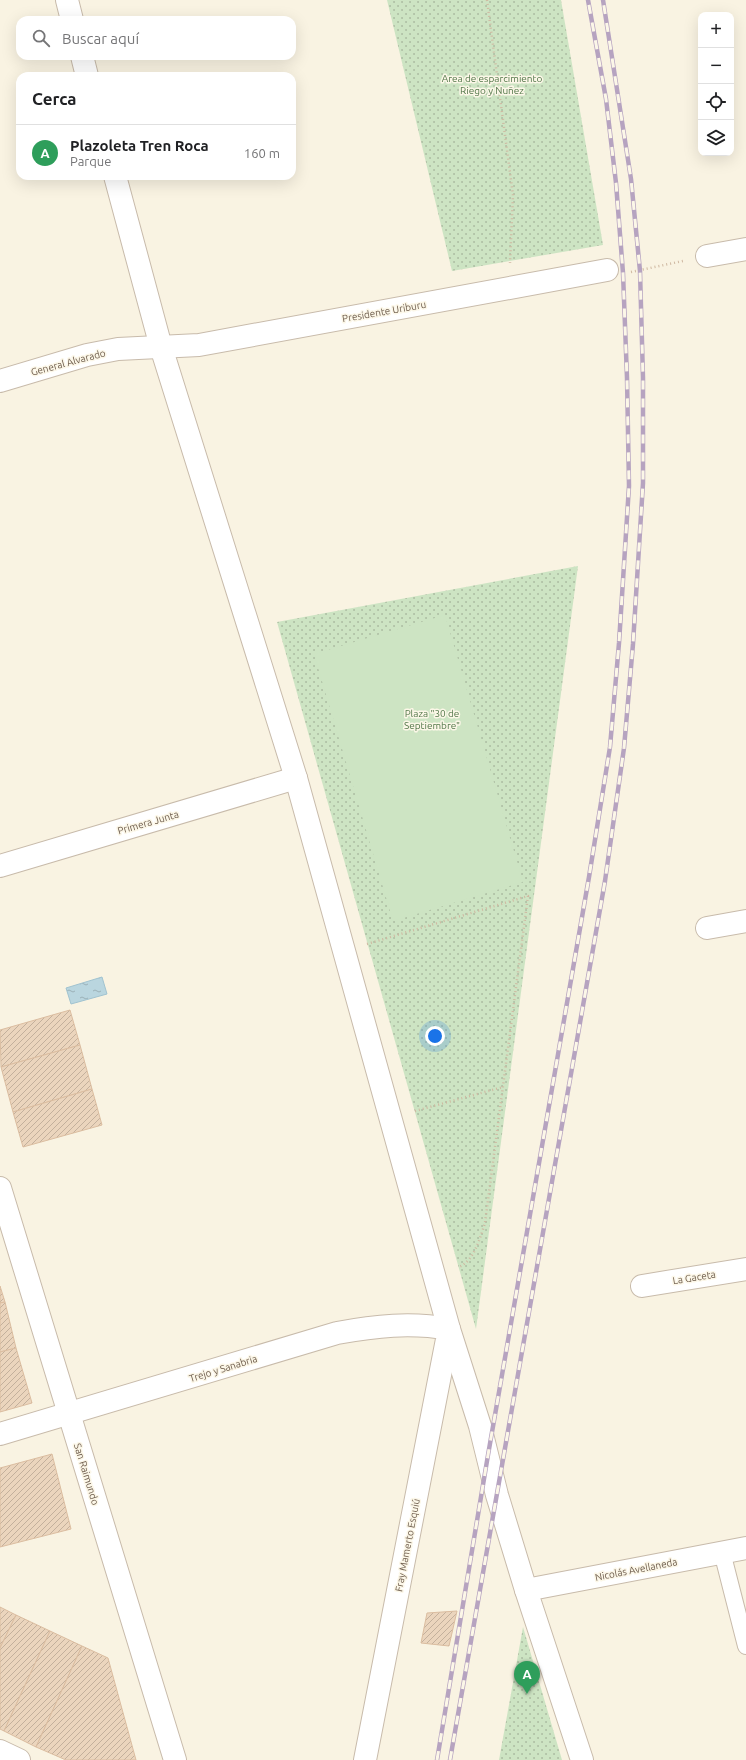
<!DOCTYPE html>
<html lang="es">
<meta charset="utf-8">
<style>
body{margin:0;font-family:Ubuntu,sans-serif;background:#f6f6f6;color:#202124}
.controls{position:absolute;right:12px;top:12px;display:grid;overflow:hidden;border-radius:8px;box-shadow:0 4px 16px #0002}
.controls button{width:36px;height:36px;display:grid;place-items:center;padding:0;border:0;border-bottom:1px solid #e0e0e0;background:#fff;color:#202124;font:20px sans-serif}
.you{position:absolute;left:435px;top:1036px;width:14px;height:14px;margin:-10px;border:3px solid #fff;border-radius:50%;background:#1a73e8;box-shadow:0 0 0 6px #1a73e833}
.badge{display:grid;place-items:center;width:26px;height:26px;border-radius:50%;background:#111827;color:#fff;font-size:13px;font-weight:700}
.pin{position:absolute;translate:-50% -33px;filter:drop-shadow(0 1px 2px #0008)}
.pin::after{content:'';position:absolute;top:21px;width:14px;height:12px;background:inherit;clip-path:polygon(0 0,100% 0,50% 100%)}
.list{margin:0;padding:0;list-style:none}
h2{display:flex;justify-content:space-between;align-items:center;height:52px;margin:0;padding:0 16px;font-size:17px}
h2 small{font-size:13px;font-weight:400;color:#757577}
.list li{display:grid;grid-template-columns:26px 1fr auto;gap:12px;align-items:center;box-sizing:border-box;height:56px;padding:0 16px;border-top:1px solid #e0e0e0}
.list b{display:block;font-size:15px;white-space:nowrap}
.list p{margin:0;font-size:13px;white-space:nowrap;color:#757577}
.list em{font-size:13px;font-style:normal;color:#757577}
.icon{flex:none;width:22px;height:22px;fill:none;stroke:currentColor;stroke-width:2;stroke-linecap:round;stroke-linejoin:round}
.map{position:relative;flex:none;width:746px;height:1760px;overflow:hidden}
.search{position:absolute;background:#fff;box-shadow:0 4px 16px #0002;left:16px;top:16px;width:280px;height:44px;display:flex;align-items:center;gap:10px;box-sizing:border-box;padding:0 14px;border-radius:12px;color:#757577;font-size:15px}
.panel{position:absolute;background:#fff;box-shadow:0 4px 16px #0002;left:16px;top:72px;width:280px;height:108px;border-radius:12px}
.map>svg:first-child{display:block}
.park{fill:url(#park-dots)}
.garden{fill:#cde4c3}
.water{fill:url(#water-ripples);stroke:#a1c3d0}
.building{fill:url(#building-hatch);stroke:#dbbda0}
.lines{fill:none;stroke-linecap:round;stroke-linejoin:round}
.lane-casing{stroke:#c8bbab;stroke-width:18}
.street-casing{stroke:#c8bbab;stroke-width:24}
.path{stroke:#cfb8a1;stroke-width:2.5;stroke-dasharray:1 3;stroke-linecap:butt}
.lane{stroke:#fff;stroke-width:16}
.street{stroke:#fff;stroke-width:22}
.rail-casing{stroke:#b6a3c0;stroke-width:4.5}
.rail{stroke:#fcf7e8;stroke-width:3;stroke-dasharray:9;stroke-linecap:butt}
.labels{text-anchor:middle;stroke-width:3;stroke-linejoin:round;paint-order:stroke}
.park-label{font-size:10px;fill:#527749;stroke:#fcf7e8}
.street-label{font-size:10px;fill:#6d5c4c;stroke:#fcf7e8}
</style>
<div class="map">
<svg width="746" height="1760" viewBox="0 0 746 1760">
<defs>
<pattern id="park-dots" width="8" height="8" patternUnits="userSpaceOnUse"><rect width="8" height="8" fill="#cde4c3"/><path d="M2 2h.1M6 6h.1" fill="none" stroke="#abbca1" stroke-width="1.8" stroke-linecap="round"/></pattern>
<pattern id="water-ripples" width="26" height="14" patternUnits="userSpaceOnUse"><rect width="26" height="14" fill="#bad6df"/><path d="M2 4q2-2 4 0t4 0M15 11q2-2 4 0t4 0" fill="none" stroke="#9bb1b7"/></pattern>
<pattern id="building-hatch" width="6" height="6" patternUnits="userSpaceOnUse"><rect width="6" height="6" fill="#ebd5bd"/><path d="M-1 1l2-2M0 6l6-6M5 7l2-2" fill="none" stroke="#c3b09c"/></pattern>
</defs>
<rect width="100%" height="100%" fill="#f9f3e2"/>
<g class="park">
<path d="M387,0H561L603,245L452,271Z"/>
<path d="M578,566L476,1329L277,622Z"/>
<path d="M523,1627L562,1760H499Z"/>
</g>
<path class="garden" d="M445,615L523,882L393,921L314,654Z"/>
<path class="water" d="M102,977L107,994L71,1004L66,988Z"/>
<g class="building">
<path d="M70,1010L80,1045L1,1067L0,1030Z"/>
<path d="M80,1045L92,1089L13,1112L1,1067Z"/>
<path d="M92,1089L102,1125L23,1147L13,1112Z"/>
<path d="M0,1286L5,1302L0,1303Z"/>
<path d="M5,1302L16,1348L0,1352V1303Z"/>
<path d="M16,1348L32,1403L0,1412V1352Z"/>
<path d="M52,1454L71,1529L0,1547V1468Z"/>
<path d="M0,1607L16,1615L0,1648Z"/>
<path d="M457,1611L449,1646L421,1643L427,1613Z"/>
<path d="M16,1615L50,1631L4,1731L0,1729V1648Z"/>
<path d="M50,1631L82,1646L36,1747L4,1731Z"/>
<path d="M82,1646L108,1658L136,1760H66L36,1747Z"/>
</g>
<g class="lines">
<defs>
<path id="lane" d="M722,1552L746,1646"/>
<g id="street">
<path d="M67,0L72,20"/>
<path d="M82,56L87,76"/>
<path d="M115,176L161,347L296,778L449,1329L480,1426L497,1495L526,1590L582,1760"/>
<path d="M707,256L746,249"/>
<path d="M0,381L87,355L118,349L199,345L607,270"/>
<path d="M0,866L296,778"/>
<path d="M707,928L746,921"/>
<path d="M0,1188L175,1760"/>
<path d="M642,1286L746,1269"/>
<path d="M0,1434L337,1333C375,1326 411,1322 449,1329L365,1760"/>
<path d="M526,1590L746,1548"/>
<path d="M0,1751L19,1760"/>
</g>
</defs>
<use href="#lane" class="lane-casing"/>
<use href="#street" class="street-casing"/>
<g class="path">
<path d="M487,0L513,195L510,263"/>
<path d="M631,272L683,261"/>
<path d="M367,944L528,896L485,1223C480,1238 474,1261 459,1267"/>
<path d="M415,1111L503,1087"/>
</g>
<use href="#lane" class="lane"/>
<use href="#street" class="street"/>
<defs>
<g id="rail">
<path d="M437,1760L488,1455L589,877L610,747L619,643L629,486L627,378L623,273L616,183L606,99L588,0"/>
<path d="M450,1760L605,881L624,748L633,644L643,483V378L640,271L631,179L603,0"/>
</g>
</defs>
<use href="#rail" class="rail-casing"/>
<use href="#rail" class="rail"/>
</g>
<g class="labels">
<g class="park-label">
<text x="492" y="82">Area de esparcimiento<tspan x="492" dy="12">Riego y Nuñez</tspan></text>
<text x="432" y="717">Plaza "30 de<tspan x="432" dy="12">Septiembre"</tspan></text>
</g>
<g class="street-label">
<text transform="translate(384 311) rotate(-10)" y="4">Presidente Uriburu</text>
<text transform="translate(68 362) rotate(-15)" y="4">General Alvarado</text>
<text transform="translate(148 822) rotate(-16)" y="4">Primera Junta</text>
<text transform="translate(694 1277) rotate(-9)" y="4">La Gaceta</text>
<text transform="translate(223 1368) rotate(-17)" y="4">Trejo y Sanabria</text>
<text transform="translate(87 1474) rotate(73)" y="4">San Raimundo</text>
<text transform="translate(407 1545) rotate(-79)" y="4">Fray Mamerto Esquiú</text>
<text transform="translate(636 1569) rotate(-11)" y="4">Nicolás Avellaneda</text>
</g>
</g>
</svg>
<div class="controls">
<button>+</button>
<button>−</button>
<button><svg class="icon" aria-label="locate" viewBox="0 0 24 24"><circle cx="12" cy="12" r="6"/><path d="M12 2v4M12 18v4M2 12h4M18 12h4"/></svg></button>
<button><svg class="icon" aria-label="layers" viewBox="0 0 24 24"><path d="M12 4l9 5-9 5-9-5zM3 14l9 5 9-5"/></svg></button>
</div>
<div class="you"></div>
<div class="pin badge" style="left:527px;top:1694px;background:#2e9e5b">A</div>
<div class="search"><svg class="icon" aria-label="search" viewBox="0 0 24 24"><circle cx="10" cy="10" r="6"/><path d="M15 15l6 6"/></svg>Buscar aquí</div>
<section class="panel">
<h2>Cerca<small></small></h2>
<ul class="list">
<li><span class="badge" style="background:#2e9e5b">A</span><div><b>Plazoleta Tren Roca</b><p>Parque</p></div><em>160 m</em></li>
</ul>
</section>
</div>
